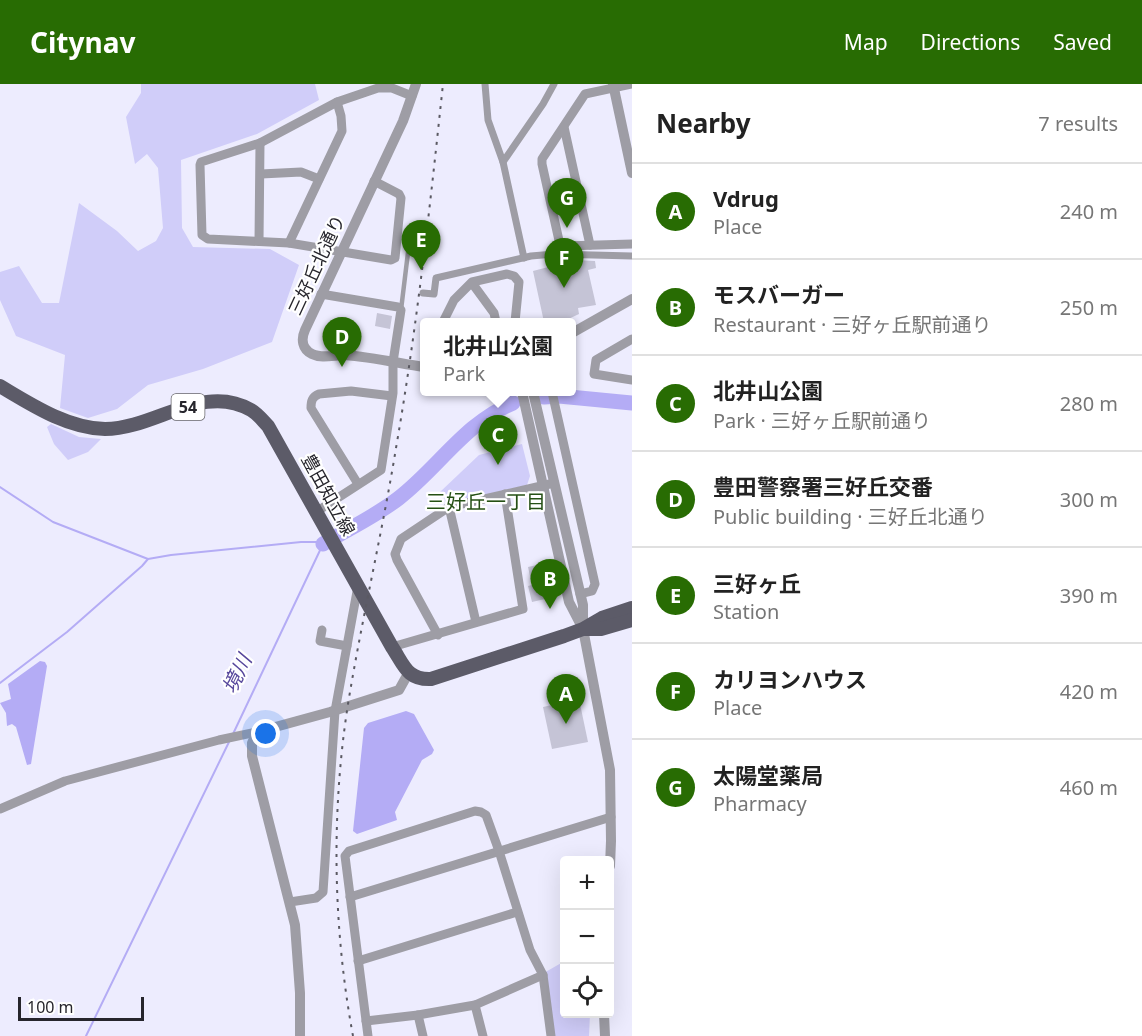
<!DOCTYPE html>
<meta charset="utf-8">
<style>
body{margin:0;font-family:"Noto Sans","Noto Sans JP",sans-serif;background:#f6f6f6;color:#222}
.controls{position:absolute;right:18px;bottom:18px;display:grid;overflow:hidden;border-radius:6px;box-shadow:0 6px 24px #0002}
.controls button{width:54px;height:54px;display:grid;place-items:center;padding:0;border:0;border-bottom:2px solid #e0e0e0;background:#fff;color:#222;font:30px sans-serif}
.scale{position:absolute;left:18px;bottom:15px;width:126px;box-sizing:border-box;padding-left:6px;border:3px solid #26252c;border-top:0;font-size:16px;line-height:21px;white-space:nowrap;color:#26252c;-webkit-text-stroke:4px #fff;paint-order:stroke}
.you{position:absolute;left:266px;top:650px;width:21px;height:21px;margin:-15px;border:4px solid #fff;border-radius:50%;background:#1a73e8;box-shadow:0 0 0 9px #1a73e833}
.badge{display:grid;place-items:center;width:39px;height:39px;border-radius:50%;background:#286c03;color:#fff;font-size:20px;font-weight:700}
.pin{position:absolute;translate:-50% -50px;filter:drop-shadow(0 2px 3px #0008)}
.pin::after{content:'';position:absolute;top:32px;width:21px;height:18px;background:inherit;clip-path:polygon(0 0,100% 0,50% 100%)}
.popup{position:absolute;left:420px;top:234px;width:156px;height:78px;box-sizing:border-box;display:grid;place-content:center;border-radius:6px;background:#fff;filter:drop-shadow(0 2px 4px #0005);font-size:20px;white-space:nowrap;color:#767676}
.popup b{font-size:22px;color:#222}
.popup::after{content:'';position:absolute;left:50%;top:100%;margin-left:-12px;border:12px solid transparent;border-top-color:#fff}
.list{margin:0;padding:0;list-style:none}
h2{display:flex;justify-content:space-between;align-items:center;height:78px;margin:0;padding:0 24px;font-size:26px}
h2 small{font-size:20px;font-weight:400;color:#767676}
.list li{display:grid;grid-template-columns:39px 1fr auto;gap:18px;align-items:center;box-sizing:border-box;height:96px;padding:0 24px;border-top:2px solid #e0e0e0}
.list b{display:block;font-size:22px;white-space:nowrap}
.list p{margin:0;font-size:20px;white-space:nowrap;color:#767676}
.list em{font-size:20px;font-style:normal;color:#767676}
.icon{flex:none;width:33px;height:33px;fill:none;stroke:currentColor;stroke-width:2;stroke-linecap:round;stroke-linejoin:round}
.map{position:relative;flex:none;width:632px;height:952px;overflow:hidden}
header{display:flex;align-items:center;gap:36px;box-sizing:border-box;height:84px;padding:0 30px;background:#286c03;color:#fff}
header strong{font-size:28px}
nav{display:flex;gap:33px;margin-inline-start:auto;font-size:21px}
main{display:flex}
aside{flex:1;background:#fff}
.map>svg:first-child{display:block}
.green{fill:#d0cdf9}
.water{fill:#b4acf5}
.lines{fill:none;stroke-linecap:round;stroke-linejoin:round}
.stream{stroke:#b4acf5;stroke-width:2}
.river{stroke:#b4acf5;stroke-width:15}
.building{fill:#c5c4d6}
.minor-tunnel{stroke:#c5c4d4;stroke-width:9;stroke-dasharray:9 4.5;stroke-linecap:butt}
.service{stroke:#9e9da5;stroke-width:4.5}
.pedestrian{stroke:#9e9da5;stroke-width:7}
.minor{stroke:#9e9da5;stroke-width:9}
.tertiary{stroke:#9e9da5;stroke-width:10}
.primary{stroke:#5c5b68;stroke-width:14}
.rail{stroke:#5a5962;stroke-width:2;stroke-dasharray:3 6;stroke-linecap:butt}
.labels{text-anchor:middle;stroke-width:4.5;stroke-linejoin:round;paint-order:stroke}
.shield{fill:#fff;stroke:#67666b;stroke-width:1.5}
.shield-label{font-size:16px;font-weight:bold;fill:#26252c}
.street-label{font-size:18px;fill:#26252c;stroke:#fff}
.neighbourhood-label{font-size:20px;fill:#255015;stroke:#fff}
.water-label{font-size:20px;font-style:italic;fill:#57479c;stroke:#fff}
</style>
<header>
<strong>Citynav</strong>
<nav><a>Map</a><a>Directions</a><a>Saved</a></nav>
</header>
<main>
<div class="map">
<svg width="632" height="952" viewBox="0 0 632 952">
<rect width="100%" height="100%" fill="#edecfe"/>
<g class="green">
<path d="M141,0H315L319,16L257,50L181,76L182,144L193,163L270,165L299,181L272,258L203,285L148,301L117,325L88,334L60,324L65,271L16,252L0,216V188L19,182L42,219H59L79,119L117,147L138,167L156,157L163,144L158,84L147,70L135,80L126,33L141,9Z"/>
<path d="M51,340L79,353L101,355L88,368L68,376L54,360L47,343Z"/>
<path d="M522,360L530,392L527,401L448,420L440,408L479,371Z"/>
<path d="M563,878L564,930H590L589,952H552L542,890Z"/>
</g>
<g class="water">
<path d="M40,577L45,578L47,582L31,680L27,681L16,643L12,640L7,642L6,629L0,619L11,615L8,600Z"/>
<path d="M406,627L414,630L434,666L432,670L422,676L395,728L397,736L357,750L353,747L364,644L368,639Z"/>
</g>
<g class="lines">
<g class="stream">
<path d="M0,403L53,438L148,475L171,471L301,458H317L323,460L233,650"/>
<path d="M0,599L67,548L142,482L148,475"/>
<path d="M86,952L229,658"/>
</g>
<g class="river">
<path d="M544,313L559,312L632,319"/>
<path d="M323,460C348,445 376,432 399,414C438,384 465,339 513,319"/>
</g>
</g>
<g class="building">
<path d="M575,176L595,177L596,184L588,186L596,221L578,224L579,230L562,238H544L533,187Z"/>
<path d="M377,229L392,232L390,245L375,242Z"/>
<path d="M546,479L549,492L540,494L545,515L532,518L528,502L532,501L528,483Z"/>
<path d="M579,615L588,658L552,665L543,623Z"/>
</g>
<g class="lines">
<path class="minor-tunnel" d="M416,153L438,155"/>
<path class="service" d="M401,226L410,152L416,153"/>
<g class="pedestrian">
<path d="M485,0L488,36L503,78"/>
<path d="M524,174L503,78L543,20L554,0"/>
<path d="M423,209L434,210L436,194L531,172L554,170L632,172"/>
</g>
<g class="minor">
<path d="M632,0L585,10L542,75V80L560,161L564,162L632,160"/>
<path d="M564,43L590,161"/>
<path d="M261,90L301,88L319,95"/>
<path d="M374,97L399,110L401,114L395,174L391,176L289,159L208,155L202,151L200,81L201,78L260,59L337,18L378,4H392L412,12"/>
<path d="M259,157L260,59"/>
<path d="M289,159L342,47L341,32L337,18"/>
<path d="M472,199L494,229L496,238"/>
<path d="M443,238L454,216L472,198L507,190L514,192L519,198L515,238"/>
<path d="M632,255L596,276L594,290L632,296"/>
<path d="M552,308L595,500L592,507L580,510"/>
<path d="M358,400L311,324C311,317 312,313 319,310L351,307L392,312"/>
<path d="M449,423L476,538"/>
<path d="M316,428L381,386L393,309V278L401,226L398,223L321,210"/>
<path d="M322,546L320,557L347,562"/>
<path d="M438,551L397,476L395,470L401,455L449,423L554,399"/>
<path d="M392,563L523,525L505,410"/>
<path d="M0,725L65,697L219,656L257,648"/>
<path d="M350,813L611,733"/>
<path d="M290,818L316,814L323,808L335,627L358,502"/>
<path d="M358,877L517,828"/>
<path d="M475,921L483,952"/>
<path d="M366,937L418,931"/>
<path d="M368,952L345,772L349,767L475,727L481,728L486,731L499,767L530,866L543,891L551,952"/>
<path d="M423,952L418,931L475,921L543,891"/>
</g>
<g class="tertiary">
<path d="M416,0L403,37L305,246C301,255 302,265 312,270C322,275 334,271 345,271C371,273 398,279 424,283"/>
<path d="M613,0L632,89"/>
<path d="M572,249L632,215"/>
<path d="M522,308L569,518L583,545"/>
<path d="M533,308L583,521V545L610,686L611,757L610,782"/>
<path d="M604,930L605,952"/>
<path d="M300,952V909L295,841L252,672V659L257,648L330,628L399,606L409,588"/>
</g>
<g class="primary">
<path d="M0,302C32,321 67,344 105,345C155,345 203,298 251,326C258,330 263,337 268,342L392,563C404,581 407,596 431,595L564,552L583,545L602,534L632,524"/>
<path d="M585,545H601L632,536"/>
</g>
<path class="rail" d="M353,952C333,844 331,729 348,620C362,534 382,450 396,364C417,243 430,122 443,0"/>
</g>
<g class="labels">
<rect class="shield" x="171.5" y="310" width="33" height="26" rx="4.5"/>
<g class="shield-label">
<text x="188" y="329">54</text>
</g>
<g class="street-label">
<text transform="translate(317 181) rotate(-65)" y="6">三好丘北通り</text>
<text transform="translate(328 411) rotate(61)" y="6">豊田知立線</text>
</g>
<g class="neighbourhood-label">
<text x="486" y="425">三好丘一丁目</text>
</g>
<g class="water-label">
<text transform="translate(237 590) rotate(-64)" y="7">境川</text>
</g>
</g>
</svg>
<div class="controls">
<button>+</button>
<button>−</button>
<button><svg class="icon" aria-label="locate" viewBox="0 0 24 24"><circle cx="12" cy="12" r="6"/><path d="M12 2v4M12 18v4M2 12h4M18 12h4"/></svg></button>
</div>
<div class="scale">100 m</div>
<div class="you"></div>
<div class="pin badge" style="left:566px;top:640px">A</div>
<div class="pin badge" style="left:550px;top:525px">B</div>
<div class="pin badge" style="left:498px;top:381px">C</div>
<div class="popup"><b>北井山公園</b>Park</div>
<div class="pin badge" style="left:342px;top:283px">D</div>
<div class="pin badge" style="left:421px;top:186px">E</div>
<div class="pin badge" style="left:564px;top:204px">F</div>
<div class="pin badge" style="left:567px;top:144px">G</div>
</div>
<aside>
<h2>Nearby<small>7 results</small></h2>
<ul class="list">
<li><span class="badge">A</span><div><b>Vdrug</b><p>Place</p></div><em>240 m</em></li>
<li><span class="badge">B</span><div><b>モスバーガー</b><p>Restaurant · 三好ヶ丘駅前通り</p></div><em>250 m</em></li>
<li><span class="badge">C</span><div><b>北井山公園</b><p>Park · 三好ヶ丘駅前通り</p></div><em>280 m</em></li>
<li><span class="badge">D</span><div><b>豊田警察署三好丘交番</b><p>Public building · 三好丘北通り</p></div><em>300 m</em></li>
<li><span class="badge">E</span><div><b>三好ヶ丘</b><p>Station</p></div><em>390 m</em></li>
<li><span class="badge">F</span><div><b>カリヨンハウス</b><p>Place</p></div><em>420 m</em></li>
<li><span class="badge">G</span><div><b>太陽堂薬局</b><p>Pharmacy</p></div><em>460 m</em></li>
</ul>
</aside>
</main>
